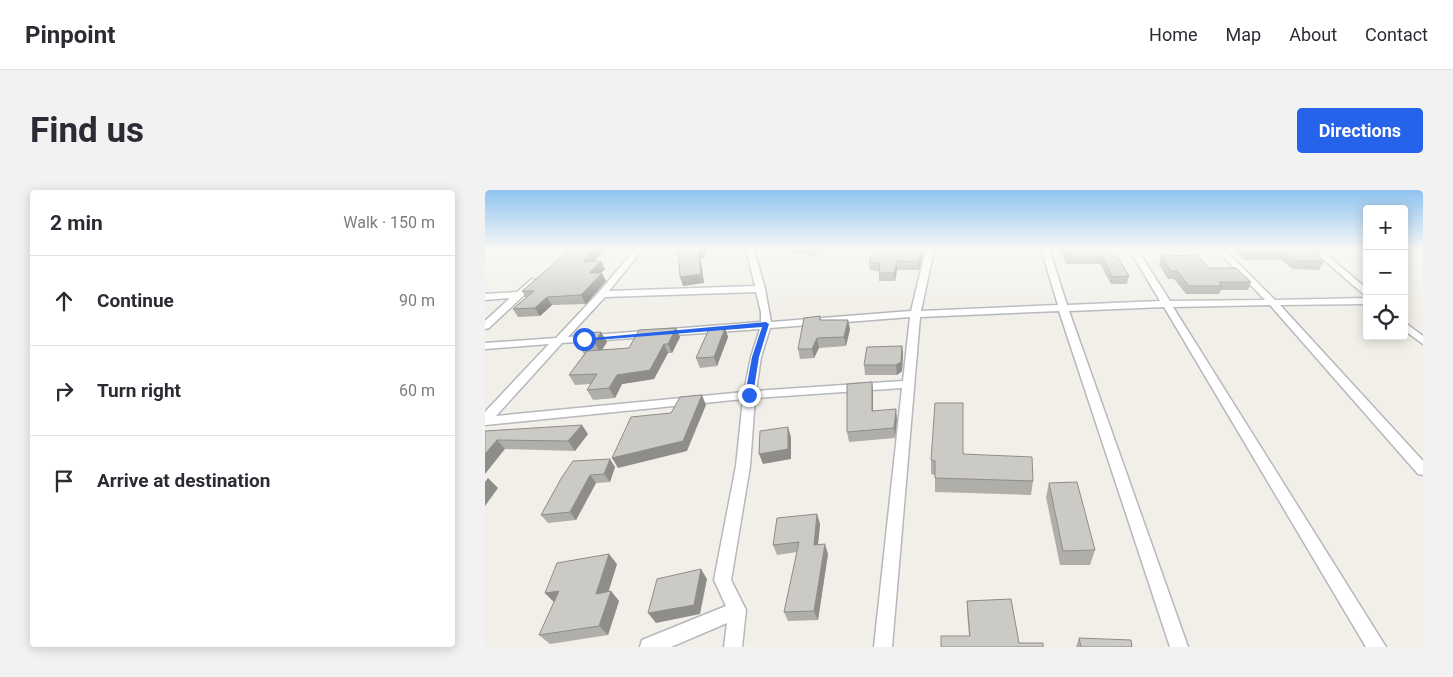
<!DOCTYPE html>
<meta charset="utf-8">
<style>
body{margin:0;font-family:Roboto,sans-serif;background:#f2f2f3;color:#2b2b33}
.controls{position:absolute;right:15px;top:15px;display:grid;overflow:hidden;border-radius:5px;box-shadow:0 2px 12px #0003}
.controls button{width:45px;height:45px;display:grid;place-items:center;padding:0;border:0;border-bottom:1px solid #e1e1e2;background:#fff;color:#2b2b33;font:25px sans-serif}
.stop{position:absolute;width:15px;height:15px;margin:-11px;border:4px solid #2563eb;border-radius:50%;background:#fff}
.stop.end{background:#2563eb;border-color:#fff;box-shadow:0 1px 5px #0008}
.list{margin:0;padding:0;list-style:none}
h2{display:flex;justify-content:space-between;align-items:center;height:65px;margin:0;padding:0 20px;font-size:21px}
h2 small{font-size:16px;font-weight:400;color:#7c7c81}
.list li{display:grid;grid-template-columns:32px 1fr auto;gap:15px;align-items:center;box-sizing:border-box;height:90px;padding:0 20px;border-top:1px solid #e1e1e2}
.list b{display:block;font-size:19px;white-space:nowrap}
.list em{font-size:16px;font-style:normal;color:#7c7c81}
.icon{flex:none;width:28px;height:28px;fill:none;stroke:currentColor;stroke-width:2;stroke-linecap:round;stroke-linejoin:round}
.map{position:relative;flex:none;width:938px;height:457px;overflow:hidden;border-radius:5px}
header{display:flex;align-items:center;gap:30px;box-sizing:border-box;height:70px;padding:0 25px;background:#fff;border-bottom:1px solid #e1e1e2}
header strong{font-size:24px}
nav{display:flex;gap:28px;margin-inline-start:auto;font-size:18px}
.intro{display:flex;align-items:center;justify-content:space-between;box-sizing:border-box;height:120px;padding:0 30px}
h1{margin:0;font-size:35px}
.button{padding:12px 22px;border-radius:5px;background:#2563eb;color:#fff;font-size:18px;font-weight:700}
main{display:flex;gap:30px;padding:0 30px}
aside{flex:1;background:#fff;border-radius:5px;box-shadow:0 2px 12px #0003}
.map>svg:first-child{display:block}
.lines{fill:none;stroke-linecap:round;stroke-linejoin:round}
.minor-casing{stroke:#b5b8bc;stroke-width:3}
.minor{fill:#fff;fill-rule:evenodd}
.wall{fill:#afaea9}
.shaded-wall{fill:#8f8d8a}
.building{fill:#cccac5;stroke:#8f8d8a}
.route{fill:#2563eb}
</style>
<header>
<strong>Pinpoint</strong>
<nav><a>Home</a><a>Map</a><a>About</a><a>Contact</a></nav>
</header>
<div class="intro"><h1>Find us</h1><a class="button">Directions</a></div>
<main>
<aside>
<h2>2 min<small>Walk · 150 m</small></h2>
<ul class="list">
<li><svg class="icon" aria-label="ahead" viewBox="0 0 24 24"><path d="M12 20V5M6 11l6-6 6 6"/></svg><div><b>Continue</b></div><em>90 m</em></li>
<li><svg class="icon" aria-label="right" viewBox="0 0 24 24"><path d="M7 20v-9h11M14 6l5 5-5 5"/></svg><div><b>Turn right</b></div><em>60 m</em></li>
<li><svg class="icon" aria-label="arrive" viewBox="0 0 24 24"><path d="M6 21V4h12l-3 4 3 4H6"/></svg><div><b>Arrive at destination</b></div></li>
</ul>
</aside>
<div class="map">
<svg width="938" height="457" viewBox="0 0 938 457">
<rect width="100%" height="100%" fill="#f1efe8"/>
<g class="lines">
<defs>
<g id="minor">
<path d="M150,59H158L124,101L270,96L261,59H269L280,99L286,132L426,121L441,59H449L436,121L573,115L556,59H564L582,115L675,111L644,59H652L685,111L780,110L731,59H739L790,110L882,108V114L795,115L938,271V285L933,284L785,115L688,117L901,457H881L679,117L584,121L703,457H685L574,121L435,127L407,457H389L417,198L270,208L265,276L246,390L261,420L257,457H239L242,433L186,457H155L157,450L241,416L229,390L251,276L258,209L0,235V222L64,154L0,159V153L71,148L114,102ZM271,102L276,122V132L83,147L120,107ZM425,127L418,191L271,201L276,167L285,138ZM275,139L266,167L259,202L11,226L77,153Z"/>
<path d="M826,59H835L882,99V107Z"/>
<path d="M47,89L54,91L4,138L0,139V131L25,108L0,110V104L32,102Z"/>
<path d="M919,132L938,146V154L919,140Z"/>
</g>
</defs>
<use href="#minor" class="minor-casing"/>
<use href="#minor" class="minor"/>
</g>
<g class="wall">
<path d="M122,59L109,71L120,79L116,83L121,91L101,114L67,115L55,126L33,127L28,119L41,108L37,101Z"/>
<path d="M286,59H336L329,66Z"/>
<path d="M388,59H439L434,80H412L410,91H394V81L385,80L384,72Z"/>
<path d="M576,59H623L627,66L644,86L642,94H626L615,74H581L576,61Z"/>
<path d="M748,59H837L833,67L839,71L834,80L808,79L796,70H759Z"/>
<path d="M676,66L724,78L766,92L763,100H736L734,104H701L689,89H683L674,74Z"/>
<path d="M335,126L336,130L365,139L361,156L334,158L329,168L315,169L313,159Z"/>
<path d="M191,138L195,147L187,163H183L169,189L137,194L130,208L108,210L102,200L106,194L90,195L84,185L99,164L93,155L122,152L117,160L144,158Z"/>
<path d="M240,138L243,147L232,176L215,178L211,168Z"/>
<path d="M417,156L418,165L417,181L412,185H380L379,175Z"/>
<path d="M387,192L388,202V220L412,229L410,248L364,252L362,242Z"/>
<path d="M0,241L103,244L90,261L20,259Z"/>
<path d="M478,264L548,291L546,305L450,302V285L446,284V270Z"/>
<path d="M130,277L125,292L111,293L91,330L63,333L56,325L77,287Z"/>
<path d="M564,293L610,360L605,375H575L561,307Z"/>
<path d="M332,324L335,334L333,354L343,364L333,430L303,431L299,422L312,362L292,365L288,355Z"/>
<path d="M132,374L123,402L126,401L134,411L123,445L65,454L54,445L69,412L60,403Z"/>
<path d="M526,409L534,453H558V457H456V446H484L482,421V411Z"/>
<path d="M594,448L647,457H591Z"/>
</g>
<g class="shaded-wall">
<path d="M110,59H122L103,77L98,72L99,70Z"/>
<path d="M217,59H220V68L216,69L219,93L198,96L195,87L213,61Z"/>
<path d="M331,59H336L329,66L328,61Z"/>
<path d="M437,59H439L434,80V72Z"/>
<path d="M116,71L120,79L108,91L104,83Z"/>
<path d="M412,71V80L410,91L409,83Z"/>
<path d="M117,83L121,91L101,114L96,105Z"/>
<path d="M62,107L67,115L55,126L50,118Z"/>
<path d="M363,130L365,139L361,156L359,147Z"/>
<path d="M191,138L195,147L187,163L183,154Z"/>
<path d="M240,138L243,147L232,176L229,167Z"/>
<path d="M116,142L122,152L115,163L110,153Z"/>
<path d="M332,148L334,158L329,168L327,159Z"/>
<path d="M179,154L183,163L169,189L137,194L130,208L124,198L132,185Z"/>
<path d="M417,156L418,165L417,181L412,185L411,175Z"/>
<path d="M387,192L388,202V231L387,221Z"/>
<path d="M217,205L221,215L202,261L133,278L127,268Z"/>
<path d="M411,219L412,229L410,248L409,238Z"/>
<path d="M97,235L103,244L90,261L83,251Z"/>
<path d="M303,237L306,247V269L278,274L274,264Z"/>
<path d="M12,250L20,259L0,284V264Z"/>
<path d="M125,269L130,277L125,292L119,284Z"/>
<path d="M105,285L111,293L91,330L85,322Z"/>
<path d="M3,288L13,298L0,316V292Z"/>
<path d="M332,324L335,334L332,365L329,355Z"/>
<path d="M340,354L343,364L333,430L329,421Z"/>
<path d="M124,364L132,374L120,413L111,404Z"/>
<path d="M216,379L222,389L215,424L171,433L163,423Z"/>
<path d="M74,401L70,413L60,403Z"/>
<path d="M126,401L134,411L123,445L114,436Z"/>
</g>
<g class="building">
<path d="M86,59H110L99,70L98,72L116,71L104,83H117L96,105L62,107L50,118L28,119L49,101H37Z"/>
<path d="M193,59H217V60L213,61L216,84L195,87Z"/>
<path d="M313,59H331L328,61Z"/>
<path d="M388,59H437L434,72L412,71L409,83H394L395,74L384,72Z"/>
<path d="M579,59H623L627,66H632L644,86L627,87L617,66H582Z"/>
<path d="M759,59H837H825L839,71H812L800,61L762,62Z"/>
<path d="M712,65L724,78H751L766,92H734L737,96H704L692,81H685L676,66Z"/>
<path d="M335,126V130H363L359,147L332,148L327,159H313L319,128Z"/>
<path d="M191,138L183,154H179L165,180L132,185L124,198L102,200L112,184L84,185L102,161L144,158L154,140Z"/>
<path d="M240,138L229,167L211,168L224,139Z"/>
<path d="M116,142L110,153L93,155L100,143Z"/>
<path d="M417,156L416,172L411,175H379L382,157Z"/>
<path d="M387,192V221L411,219L409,238L362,242V194Z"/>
<path d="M217,205L198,251L127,268L146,227L186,223L195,207Z"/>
<path d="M450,213H478V264L547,267L548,291L450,288V271L446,270Z"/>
<path d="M97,235L83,251L12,250L0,264V241Z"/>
<path d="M303,237V259L274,264L275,241Z"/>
<path d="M125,269L119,284L105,285L85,322L56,325L77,287L88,271Z"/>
<path d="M592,292L610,360L578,361L564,293Z"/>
<path d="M332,324L329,355L340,354L329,421L299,422L314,352L288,355L292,328Z"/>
<path d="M124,364L111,404L126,401L114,436L54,445L74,401L60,403L72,373Z"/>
<path d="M216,379L209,415L163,423L172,389Z"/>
<path d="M526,409L534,453H558V457H456V446H485L482,411Z"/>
<path d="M594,448L646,450L647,457H596Z"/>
</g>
<linearGradient id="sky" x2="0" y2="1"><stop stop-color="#8fc3f1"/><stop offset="0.48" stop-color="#f9f8f5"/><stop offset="1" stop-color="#f9f8f5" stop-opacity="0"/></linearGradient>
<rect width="938" height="123" fill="url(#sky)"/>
<path class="route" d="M281,132L284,134L274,167L268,205L264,207L260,205L267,167L277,137L99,151L96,149Z"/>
</svg>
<div class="controls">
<button>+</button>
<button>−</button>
<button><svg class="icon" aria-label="locate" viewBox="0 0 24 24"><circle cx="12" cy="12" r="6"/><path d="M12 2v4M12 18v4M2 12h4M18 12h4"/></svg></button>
</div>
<div class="stop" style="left:99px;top:149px"></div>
<div class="stop end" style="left:264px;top:205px"></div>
</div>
</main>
